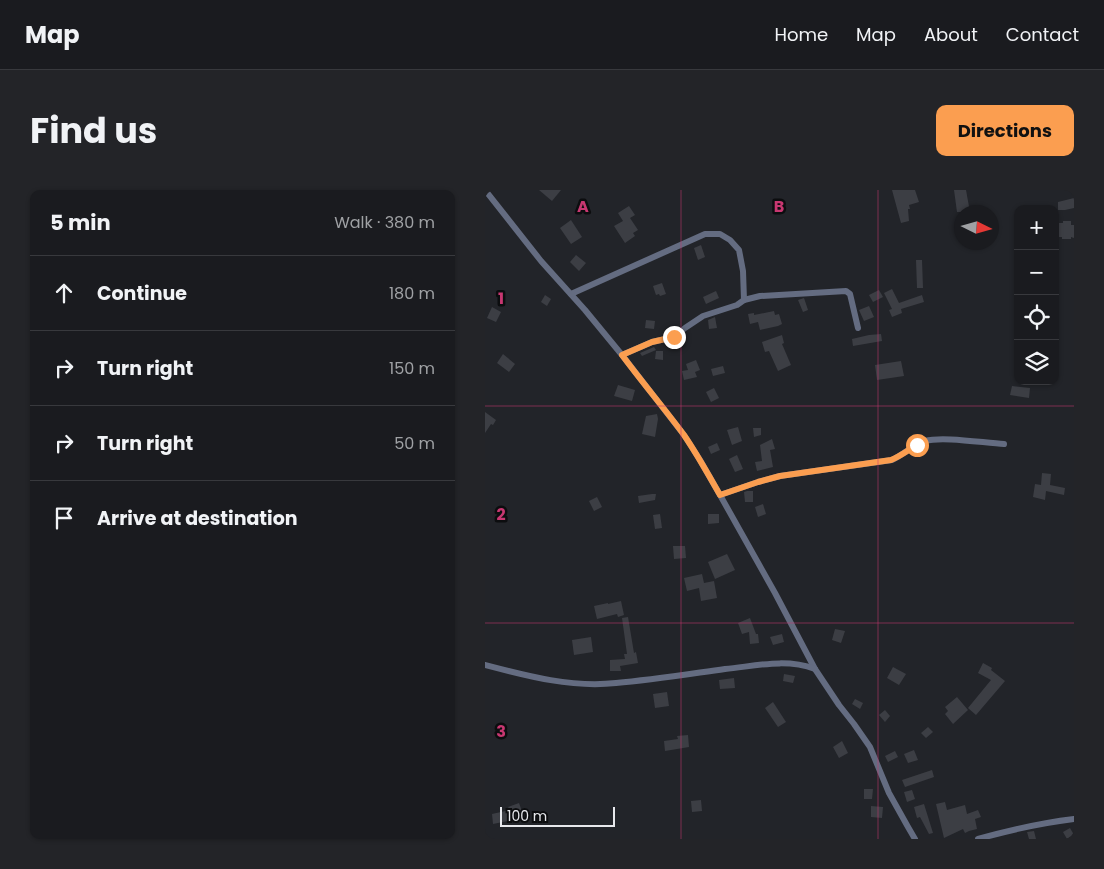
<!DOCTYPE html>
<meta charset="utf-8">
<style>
body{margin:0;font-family:Poppins,sans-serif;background:#232428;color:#f1f3f6}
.controls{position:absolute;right:15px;top:15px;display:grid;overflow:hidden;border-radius:10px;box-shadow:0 1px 4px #0004}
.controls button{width:45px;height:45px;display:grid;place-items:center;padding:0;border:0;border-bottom:1px solid #38393d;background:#1a1b1f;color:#f1f3f6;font:25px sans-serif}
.compass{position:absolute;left:469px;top:15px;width:45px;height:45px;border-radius:50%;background:#1a1b1f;box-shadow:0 1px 4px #0004;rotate:95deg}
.scale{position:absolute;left:15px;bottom:12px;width:115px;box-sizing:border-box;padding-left:5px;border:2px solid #e7e8ec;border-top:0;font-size:14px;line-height:18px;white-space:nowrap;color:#e7e8ec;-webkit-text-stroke:4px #0c0d0f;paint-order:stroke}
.stop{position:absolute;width:15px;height:15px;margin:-11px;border:4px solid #fb9e50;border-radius:50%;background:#fff}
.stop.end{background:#fb9e50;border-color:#fff;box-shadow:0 1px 5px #0008}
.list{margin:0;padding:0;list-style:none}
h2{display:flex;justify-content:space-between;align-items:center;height:65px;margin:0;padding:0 20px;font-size:21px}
h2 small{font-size:16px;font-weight:400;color:#9fa1a4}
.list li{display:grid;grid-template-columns:32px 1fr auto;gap:15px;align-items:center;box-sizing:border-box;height:75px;padding:0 20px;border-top:1px solid #38393d}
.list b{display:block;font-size:19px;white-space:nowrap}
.list em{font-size:16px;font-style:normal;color:#9fa1a4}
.icon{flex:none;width:28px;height:28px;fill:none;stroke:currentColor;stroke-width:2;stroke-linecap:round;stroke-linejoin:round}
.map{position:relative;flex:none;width:589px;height:649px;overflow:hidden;border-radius:10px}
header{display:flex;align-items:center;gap:30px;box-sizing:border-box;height:70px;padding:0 25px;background:#1a1b1f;border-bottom:1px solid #38393d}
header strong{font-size:24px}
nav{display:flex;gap:28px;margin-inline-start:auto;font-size:18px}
.intro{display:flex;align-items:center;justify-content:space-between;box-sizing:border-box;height:120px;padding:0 30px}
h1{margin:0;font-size:35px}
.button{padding:12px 22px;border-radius:10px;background:#fb9e50;color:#111;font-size:18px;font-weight:700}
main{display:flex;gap:30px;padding:0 30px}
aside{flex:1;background:#1a1b1f;border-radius:10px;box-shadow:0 1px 4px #0004}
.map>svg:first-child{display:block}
.building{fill:#3c3e44}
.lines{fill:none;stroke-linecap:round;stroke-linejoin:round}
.street{stroke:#646c81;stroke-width:6}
.route{stroke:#fb9e50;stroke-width:6}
.grid{fill:none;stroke:#c83771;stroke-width:1;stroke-opacity:0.55}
.grid-label{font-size:16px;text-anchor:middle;font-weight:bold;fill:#c83771;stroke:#0c0d0f;stroke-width:5;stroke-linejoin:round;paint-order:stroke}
</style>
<header>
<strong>Map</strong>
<nav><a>Home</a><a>Map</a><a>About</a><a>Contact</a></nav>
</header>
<div class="intro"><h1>Find us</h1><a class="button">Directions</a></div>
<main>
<aside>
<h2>5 min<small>Walk · 380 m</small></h2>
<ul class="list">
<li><svg class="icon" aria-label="ahead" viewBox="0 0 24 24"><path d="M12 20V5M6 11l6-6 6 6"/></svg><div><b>Continue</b></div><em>180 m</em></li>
<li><svg class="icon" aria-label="right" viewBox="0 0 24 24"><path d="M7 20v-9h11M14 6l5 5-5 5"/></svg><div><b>Turn right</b></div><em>150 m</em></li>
<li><svg class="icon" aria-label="right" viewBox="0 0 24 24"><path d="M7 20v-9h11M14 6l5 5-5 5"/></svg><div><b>Turn right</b></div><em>50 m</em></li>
<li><svg class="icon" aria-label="arrive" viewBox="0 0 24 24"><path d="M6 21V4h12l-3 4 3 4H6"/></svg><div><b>Arrive at destination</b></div></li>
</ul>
</aside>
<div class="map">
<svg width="589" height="649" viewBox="0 0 589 649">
<rect width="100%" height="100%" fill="#222429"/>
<g class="building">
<path d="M54,0H76L67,11Z"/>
<path d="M407,0H430L434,12L424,15L425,19H423L424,31L416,33Z"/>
<path d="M469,0H481L485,22H472Z"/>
<path d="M589,8V18L580,20H573V12Z"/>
<path d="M144,16L150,25L145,28L153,40L148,43L150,46L140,53L129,36L138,31L133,23Z"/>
<path d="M86,30L97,47L86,54L75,38Z"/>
<path d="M578,31H586V35H589V48L586,47V49H577V47H570V33H578Z"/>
<path d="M216,55L220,67L213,70L209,58Z"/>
<path d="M91,65L101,73L94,81L85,72Z"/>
<path d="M431,70H437L438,98H432Z"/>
<path d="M177,93L181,104L175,106L174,104L171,105L168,96Z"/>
<path d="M407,99L414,113L437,105L439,112L416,119L417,123L407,127L404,120L407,119L399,103Z"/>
<path d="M394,100L398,107L388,112L384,105Z"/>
<path d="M231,101L234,108L221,114L218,107Z"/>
<path d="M60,105L66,109L62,116L56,112Z"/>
<path d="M319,108L323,120L318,122L313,110Z"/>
<path d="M384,116L389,127L379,131L374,120Z"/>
<path d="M7,117L16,122L11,132L2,128Z"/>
<path d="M289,121L290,125L294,124L297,134L293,136L275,140L273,132L265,134L263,124L269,123V125Z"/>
<path d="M230,127L232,138L224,139L223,130Z"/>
<path d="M161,130L170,131L169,139L160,138Z"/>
<path d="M396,144L397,151L368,156L367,149L384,145Z"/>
<path d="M297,145L299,153L297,154L306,175L293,181L284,161L280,162L277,152Z"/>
<path d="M169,157L171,160L157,166L155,163Z"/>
<path d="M171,161H178V170L170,169Z"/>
<path d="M18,164L30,174L24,182L12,173Z"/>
<path d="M211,170L215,180L210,182L212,187L199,190L197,181L203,180L201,174Z"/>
<path d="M416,171L419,186L392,190L390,175Z"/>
<path d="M238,176L240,183L228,186L226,179Z"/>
<path d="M133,195L150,200L147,211L129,206Z"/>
<path d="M527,196L545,198L544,208L525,205Z"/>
<path d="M229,198L234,208L226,212L221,202Z"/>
<path d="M0,222L11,230L8,235L6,234L0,243Z"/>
<path d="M172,224L173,229L170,247L157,244L161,226Z"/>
<path d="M253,237L257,251L247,255L242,240Z"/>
<path d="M268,238H276V245L269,247Z"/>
<path d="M287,249L290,259L285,260L288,277L272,281L270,272L277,271L275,255Z"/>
<path d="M232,253L235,260L226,264L223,257Z"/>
<path d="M252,265L258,279L250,282L244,269Z"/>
<path d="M557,283L566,284L565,295L580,298L579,305L561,301L560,310L548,307L550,294L556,295Z"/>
<path d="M262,301H268V312H260L259,302Z"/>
<path d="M167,304H171L170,310L154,313L153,306Z"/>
<path d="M112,307L117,317L109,321L104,311Z"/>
<path d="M278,314L281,324L273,327L270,317Z"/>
<path d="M175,324L177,338L170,339L168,325Z"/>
<path d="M223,324H234V333L223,334Z"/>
<path d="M188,356H200L201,368L189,369Z"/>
<path d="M242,364L250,380L230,389L223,372Z"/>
<path d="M217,384L219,393L229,391L232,408L216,411L214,398L202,401L199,388Z"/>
<path d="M136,411L139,425L133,427L132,424L112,429L109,416L123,413V414Z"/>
<path d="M143,427L149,463L151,462L153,473L135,476L136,481H125V470L140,469L139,464H142L137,428Z"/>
<path d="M265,428L271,444H273L274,453L265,454L264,442L257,444L253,433Z"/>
<path d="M350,439L360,441L356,453L347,450Z"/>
<path d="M297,444L299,452L288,455L285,447Z"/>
<path d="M106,447L108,462L89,465L87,450Z"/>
<path d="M498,473L507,478L506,480L520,491L491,525L483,518L506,490L493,483Z"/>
<path d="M408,477L421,484L414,495L402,488Z"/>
<path d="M299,484L310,486L308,493L298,491Z"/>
<path d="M249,488L250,498L235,499L234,490Z"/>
<path d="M182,502L184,516L170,518L168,504Z"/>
<path d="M472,507L483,520L468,534L460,524L463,521L460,517Z"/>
<path d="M370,509L378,513L375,519L367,514Z"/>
<path d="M288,512L301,532L293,537L280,518Z"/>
<path d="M400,520L405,526L400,532L394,525Z"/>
<path d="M443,537L448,542L441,548L436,543Z"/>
<path d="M203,545L204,557L180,561L179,551L193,549L192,546Z"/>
<path d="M357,551L363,563L354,568L348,557Z"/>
<path d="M429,560L433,570L423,573L419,564Z"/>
<path d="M410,561L413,567L403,572L400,566Z"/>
<path d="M447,580L449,587L420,597L417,590Z"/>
<path d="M379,599H388L387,609H379Z"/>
<path d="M427,600L430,609L422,612L419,602Z"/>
<path d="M216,610L217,621L207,622L206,611Z"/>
<path d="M460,612L462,620L480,615L482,624L493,620L496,627L490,629L492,639L484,641L480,643L478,639L459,648L451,614Z"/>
<path d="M34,613L39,627L28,631V630L8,634L7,624L25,620L23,617Z"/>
<path d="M439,614L448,643L444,644L435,627L432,628L429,617Z"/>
<path d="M386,616L398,617L397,628L386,627Z"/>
<path d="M585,638L589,645L582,649L578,642Z"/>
<path d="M549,641L551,649H544L542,642Z"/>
</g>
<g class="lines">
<g class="street">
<path d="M0,0L56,71L100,120L137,165L199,245L215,270L235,305L290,403L330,479L354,515L369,534L385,557L404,603L423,637L430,649"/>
<path d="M86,104L220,44H235L245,50L254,60L258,81L259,110L252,115L218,126L200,138L189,147L167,152L137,165"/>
<path d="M259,110L275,106L361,101L365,104L373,138"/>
<path d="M235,305L273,292L295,286L407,270C418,265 428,255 440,251C458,246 499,253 519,254"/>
<path d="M0,475C42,486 87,498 131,493C167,490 204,484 240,479C271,476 300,468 330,479"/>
<path d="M493,649C525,640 556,633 589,629"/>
</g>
</g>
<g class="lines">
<path class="route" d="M189,147L167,152L137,165C157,192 179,218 199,245C212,264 223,284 235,305L273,292L295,286L406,270C416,266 423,260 432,255"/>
</g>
<path class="grid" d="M196,0V649M393,0V649M0,216H589M0,433H589"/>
<g class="grid-label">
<text x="98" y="22">A</text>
<text x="294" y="22">B</text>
<text x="16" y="114">1</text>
<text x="16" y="330">2</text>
<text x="16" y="547">3</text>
</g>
</svg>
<div class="controls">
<button>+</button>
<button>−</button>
<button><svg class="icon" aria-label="locate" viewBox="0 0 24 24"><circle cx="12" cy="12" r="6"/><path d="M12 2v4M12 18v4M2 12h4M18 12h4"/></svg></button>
<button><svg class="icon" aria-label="layers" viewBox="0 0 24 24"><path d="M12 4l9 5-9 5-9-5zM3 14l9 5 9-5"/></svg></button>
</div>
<svg class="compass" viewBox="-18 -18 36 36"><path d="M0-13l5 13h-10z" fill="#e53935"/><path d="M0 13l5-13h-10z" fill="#9fa1a4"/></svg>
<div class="scale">100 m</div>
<div class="stop" style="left:432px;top:255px"></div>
<div class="stop end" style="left:189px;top:147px"></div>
</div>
</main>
